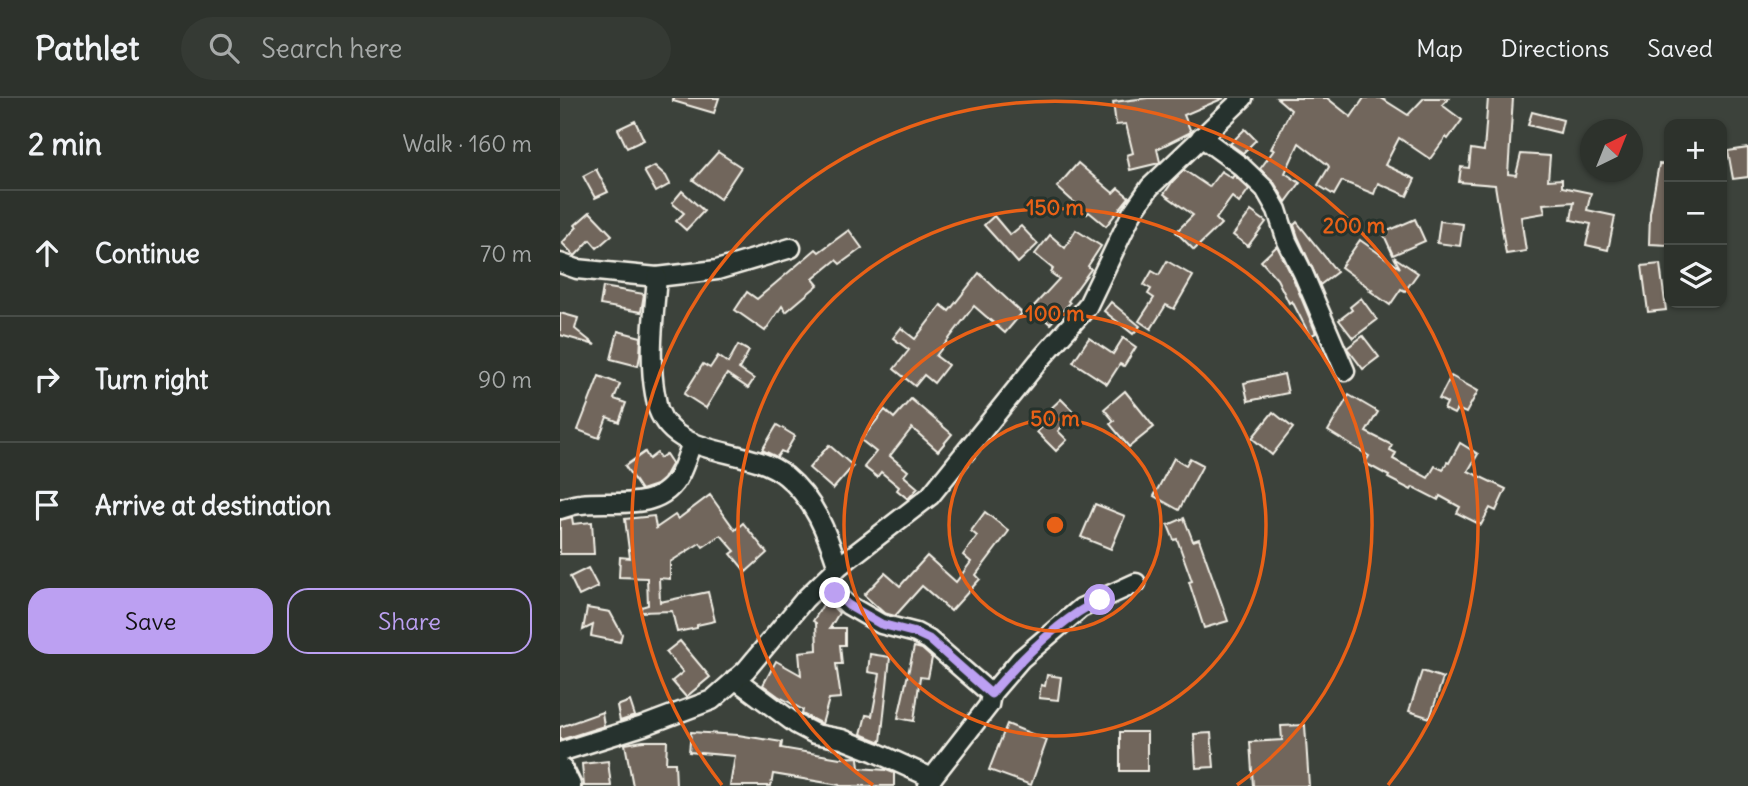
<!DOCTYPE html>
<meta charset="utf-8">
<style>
body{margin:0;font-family:Delius,sans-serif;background:#353a34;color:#f1f3f6}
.controls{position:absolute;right:21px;top:21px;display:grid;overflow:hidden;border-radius:14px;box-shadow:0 2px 5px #0004}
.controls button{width:63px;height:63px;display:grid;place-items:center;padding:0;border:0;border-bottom:2px solid #484d48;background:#2d322c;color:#f1f3f6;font:35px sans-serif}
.compass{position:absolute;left:1020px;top:21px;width:63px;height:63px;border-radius:50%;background:#2d322c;box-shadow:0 2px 5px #0004;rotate:43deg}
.stop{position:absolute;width:21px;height:21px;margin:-16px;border:5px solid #bca0f2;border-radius:50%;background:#fff}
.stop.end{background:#bca0f2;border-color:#fff;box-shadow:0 2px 7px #0008}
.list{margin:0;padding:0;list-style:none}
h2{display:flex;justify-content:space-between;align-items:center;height:91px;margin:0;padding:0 28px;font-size:30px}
h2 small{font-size:23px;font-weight:400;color:#a7aaa9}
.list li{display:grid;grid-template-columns:46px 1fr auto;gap:21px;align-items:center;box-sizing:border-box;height:126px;padding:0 28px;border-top:2px solid #484d48}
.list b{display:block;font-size:26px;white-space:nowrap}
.list em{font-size:23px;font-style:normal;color:#a7aaa9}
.actions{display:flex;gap:14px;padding:21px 28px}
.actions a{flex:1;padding:16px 0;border:2px solid #bca0f2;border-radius:21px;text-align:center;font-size:24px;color:#bca0f2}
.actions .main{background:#bca0f2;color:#111}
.icon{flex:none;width:38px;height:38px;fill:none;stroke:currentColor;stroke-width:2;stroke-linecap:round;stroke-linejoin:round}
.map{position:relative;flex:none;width:1188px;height:688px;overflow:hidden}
header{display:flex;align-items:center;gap:42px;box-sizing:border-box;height:98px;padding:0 35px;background:#2d322c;border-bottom:2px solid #484d48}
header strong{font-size:33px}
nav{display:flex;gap:38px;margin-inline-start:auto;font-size:24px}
.search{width:490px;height:63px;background:#353a34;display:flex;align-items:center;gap:18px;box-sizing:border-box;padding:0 24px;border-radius:38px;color:#a7aaa9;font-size:26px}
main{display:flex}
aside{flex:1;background:#2d322c}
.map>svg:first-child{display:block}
.building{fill:#71665b;stroke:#f4f1e8;stroke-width:2}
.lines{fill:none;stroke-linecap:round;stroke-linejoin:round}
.street-casing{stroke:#f4f1e8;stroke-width:23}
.primary-casing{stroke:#f4f1e8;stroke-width:32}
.street{stroke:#26332d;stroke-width:18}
.primary{stroke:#26332d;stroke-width:26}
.route{stroke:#bca0f2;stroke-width:9}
.ring{fill:none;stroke:#e96117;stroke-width:3.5}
.centre{fill:#e96117;stroke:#26332d;stroke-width:3.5}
.ring-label{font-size:21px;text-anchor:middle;font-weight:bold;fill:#e96117;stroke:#26332d;stroke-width:6;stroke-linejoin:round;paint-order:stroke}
</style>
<header>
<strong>Pathlet</strong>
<div class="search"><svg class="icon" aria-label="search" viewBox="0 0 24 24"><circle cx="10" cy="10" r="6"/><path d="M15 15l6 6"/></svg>Search here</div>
<nav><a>Map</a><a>Directions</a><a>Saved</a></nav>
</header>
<main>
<aside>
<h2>2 min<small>Walk · 160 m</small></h2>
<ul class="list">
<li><svg class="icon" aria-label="ahead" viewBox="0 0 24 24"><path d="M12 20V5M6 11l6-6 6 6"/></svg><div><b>Continue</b></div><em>70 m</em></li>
<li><svg class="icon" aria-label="right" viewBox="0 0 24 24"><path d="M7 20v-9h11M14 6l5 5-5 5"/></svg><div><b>Turn right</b></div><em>90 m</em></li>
<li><svg class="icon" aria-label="arrive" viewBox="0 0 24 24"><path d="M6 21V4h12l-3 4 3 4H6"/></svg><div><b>Arrive at destination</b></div></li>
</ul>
<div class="actions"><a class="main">Save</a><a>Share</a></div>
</aside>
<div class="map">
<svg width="1188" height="688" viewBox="0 0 1188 688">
<rect width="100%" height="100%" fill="#3c423b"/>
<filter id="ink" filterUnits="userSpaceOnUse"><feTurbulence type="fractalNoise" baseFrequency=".0143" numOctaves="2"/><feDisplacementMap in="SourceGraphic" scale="14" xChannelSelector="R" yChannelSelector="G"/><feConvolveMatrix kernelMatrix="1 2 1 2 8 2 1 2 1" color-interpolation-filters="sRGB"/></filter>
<g filter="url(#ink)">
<g class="building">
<path d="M113,0H159L154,15L113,3Z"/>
<path d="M588,0H664L624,17L631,34L597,51L600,64L599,65L570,72L567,57L573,55L566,26L556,27L553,4Z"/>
<path d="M717,0H767L791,19L804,0H821L848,17L864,0H889L882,7L902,22L888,41L886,39L870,61L839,40L825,67L855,81L847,98L818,85L814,96L782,83L774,97L758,87L769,69L768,67L739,45L725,75L740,85L726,104L713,83L700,71L714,52L711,51L731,12Z"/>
<path d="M928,0H953L948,76L956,77L961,56L990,58L988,82L1002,81V89L1031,95L1027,112L1055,118L1048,152L1026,147L1031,126L1011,122L1014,104L983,106L985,115L961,119L966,153L946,156L935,87L899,84L901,69L909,70L911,51L924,53Z"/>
<path d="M972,14L1003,22L1000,35L968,27Z"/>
<path d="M75,23L84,42L67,50L58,31Z"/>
<path d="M685,31L696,42L683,55L670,46Z"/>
<path d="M1188,50V79L1173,81L1168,53Z"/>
<path d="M158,54L181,69L160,101L133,82Z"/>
<path d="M518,65L553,95L558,90L569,99L546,128L529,114L527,116L497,89Z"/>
<path d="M1099,66L1109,67V147L1089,146L1090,115Z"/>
<path d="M95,68L106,78L110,86L96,94L84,73Z"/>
<path d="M36,71L48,94L35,100L23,78Z"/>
<path d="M624,72L649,89L661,73L672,80L674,77L689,91L679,105L672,99L656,121L661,126L634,152L616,134L633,117L604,96L613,83Z"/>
<path d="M122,93L144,113L126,132L116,123L124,115L112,105Z"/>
<path d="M691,113L706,124L688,148L673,137Z"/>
<path d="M30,114L52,137L37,150L30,142L15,158L2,145L17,129L15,127Z"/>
<path d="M434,118L450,137L461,128L478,146L458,165L424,127Z"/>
<path d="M855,121L865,143L833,157L823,135Z"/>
<path d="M880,123L903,126L900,148L877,145Z"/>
<path d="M737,124L777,174L760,187L738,139L734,127Z"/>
<path d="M289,132L302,150L280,166L276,162L253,181L258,187L226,214L222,208L205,233L175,212L187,194L197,201L256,151L259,154Z"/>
<path d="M516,132L541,148L528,168L531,171L508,203L510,205L490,226L472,210L499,181L491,175L493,171L475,156L490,137L505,150Z"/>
<path d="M800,142L840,170L834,159L858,175L845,193L841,191L830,207L810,193L812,192L781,169Z"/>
<path d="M717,148L733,180L756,235L750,238L732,203L729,205L717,181L701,163Z"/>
<path d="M607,163L633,178L614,211L606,207L591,231L579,223L594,200L588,196L591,191L584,187L592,173L599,177Z"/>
<path d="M1100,166L1106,212L1088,214L1082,168Z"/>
<path d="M419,175L462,215L445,235L414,208L376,258L388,267L374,285L364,277L355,288L334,271L349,252L333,240L341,230L355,241L381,207L389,213Z"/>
<path d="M43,189L84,196L81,214L40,207Z"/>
<path d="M801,200L817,222L793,240L779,222L792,212L790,209Z"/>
<path d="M551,204L580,228L573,236L544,213Z"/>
<path d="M0,215L18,220L15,231L35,247L0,237Z"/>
<path d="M58,233L81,239L80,258L78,268L51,261Z"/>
<path d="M803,238L819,259L803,271L787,250Z"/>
<path d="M529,240L553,256L563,240L576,249L564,268L560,266L547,286L513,264Z"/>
<path d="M178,247L189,253L179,271L194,281L188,290L167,276L146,310L124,296L143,266L150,270L158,258L168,265Z"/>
<path d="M724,276L728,295L688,303L684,285Z"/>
<path d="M39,278L60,286L54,301L66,305L59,324L47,319L39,340L18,332Z"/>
<path d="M891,278L918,293L906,315L897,311L894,316L884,311L887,305L879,301Z"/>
<path d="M565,293L594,329L569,349L550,326L554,323L544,311Z"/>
<path d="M789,297L818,314L806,334L832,347L830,352L836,355L833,361L868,380L875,368L883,372L887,364L889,365L900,345L918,356L908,373L946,391L936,413L930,410L921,427L897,415L900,409L880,398L878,402L853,389L851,392L828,380L829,378L805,365L809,358L768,333Z"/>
<path d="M351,301L392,336L378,353L352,330L330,358L348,373L344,378L358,390L348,401L337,392L339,389L321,374L317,379L304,369L316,354L301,342L325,312L334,320Z"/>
<path d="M501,301L515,315L498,333L507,342L496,353L477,334L492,319L487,314Z"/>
<path d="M713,314L733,330L712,357L692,340Z"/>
<path d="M217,327L235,338L225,355L221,353L217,359L202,352Z"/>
<path d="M269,347L293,368L273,391L249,370Z"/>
<path d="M85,354L89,361L97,355L100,360L106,356L112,365L103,381L96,387L81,392L65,368Z"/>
<path d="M614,360L626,367L630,360L643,367L619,412L594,398Z"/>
<path d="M150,397L175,432L183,425L207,455L186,474L171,456L175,453L161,437L143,449L140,445L110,464V481L99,480L100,504L148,494L155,523L137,527V530L117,534L112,513L81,514V509L88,507L87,480L59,479L60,459L70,460L65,421L94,418L96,430L115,417L118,421Z"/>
<path d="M535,406L565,418L551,451L521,439Z"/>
<path d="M425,414L449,433L416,477L420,481L391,513L362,488L335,518L324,515L304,497L325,475L340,488L367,458L396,484L411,464L403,457L417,438L411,433Z"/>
<path d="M12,419L13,426L32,424L34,456H0V422Z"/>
<path d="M624,420L633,443L639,441L668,523L644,530L629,484L632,483L617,441L614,442L608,427Z"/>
<path d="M28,470L38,489L19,498L10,479Z"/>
<path d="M266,502L279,515L270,530H285V547H280L282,566H276L281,600L269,601L262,626L242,616L243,612L218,598L203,587L216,563L241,577L239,554L257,552L256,525L253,523Z"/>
<path d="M27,510L50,514L62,536L60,544L31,538L33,527L23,532Z"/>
<path d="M120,543L150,579L126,599L112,583L123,574L106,554Z"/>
<path d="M354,549L362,551L372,560L368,580L360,579L354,623L338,620Z"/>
<path d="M310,556L330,559L321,644L301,636L306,617L312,618L320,576L308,574Z"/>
<path d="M862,573L883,580L870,620L849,613Z"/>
<path d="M487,577L501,579L498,602L479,600L481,587L485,588Z"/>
<path d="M70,603L75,618L60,623L57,608Z"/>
<path d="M42,614L44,628L0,642V629Z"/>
<path d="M447,626L487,642L471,687L429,672Z"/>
<path d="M745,627L749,688H693L690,644L722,642L721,628Z"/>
<path d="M131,634L178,637L222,644L221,650L280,660L297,659L298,660L299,670L326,672L334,675V688H280L279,687L213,676L211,688H170L175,658L129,654Z"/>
<rect x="560" y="634" width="27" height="39"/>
<path d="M651,635L654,669L636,670L634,636Z"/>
<path d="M83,643H107L106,665H115L116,688H73L65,646Z"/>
<path d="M48,663L51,688H24L22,666Z"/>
</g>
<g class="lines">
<defs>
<g id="street">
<path d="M641,39L681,68L705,91L717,112L727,143L743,175L785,273"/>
<path d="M0,165L17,171L97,179L157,172L231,150"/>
<path d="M97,179C94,217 88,257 95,296C96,300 97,307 98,311C117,362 188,347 226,378C254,401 267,435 278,469"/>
<path d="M0,411C7,409 14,406 21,406C56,402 101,415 120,376C125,366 128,355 132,345"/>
<path d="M263,484L288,507L321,526L356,535L369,542L431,596L429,607L372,680L368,688"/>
<path d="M175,581L236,626L255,636L282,641L315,654L372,680"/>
<path d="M431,596L461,561L521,510L576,485"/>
<path d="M0,654L83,628L152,602L186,572L245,501L278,469L370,398L478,264L527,209L572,115L590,89L683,0"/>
</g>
<path id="primary" d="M0,674L7,688"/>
</defs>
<use href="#street" class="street-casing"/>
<use href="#primary" class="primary-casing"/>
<use href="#street" class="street"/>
<use href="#primary" class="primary"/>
</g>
</g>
<g class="lines" filter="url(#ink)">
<path class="route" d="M275,495L288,507L321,526L356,535L369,541L431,596C460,562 499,521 540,502"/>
</g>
<g class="ring">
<circle cx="495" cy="427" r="106"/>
<circle cx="495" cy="427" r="211"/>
<path d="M313 687A317 317 0 1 1 677 687"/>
<path d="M162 687A423 423 0 1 1 828 687"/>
</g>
<circle cx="495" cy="427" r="10" class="centre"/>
<g class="ring-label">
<text x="495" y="117">150 m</text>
<text x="794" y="135">200 m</text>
<text x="495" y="223">100 m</text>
<text x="495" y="328">50 m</text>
</g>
</svg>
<div class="controls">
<button>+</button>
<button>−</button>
<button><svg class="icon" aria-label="layers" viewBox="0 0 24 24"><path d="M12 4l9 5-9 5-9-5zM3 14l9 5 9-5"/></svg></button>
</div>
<svg class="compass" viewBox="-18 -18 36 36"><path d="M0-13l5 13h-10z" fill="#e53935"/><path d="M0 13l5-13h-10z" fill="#a7aaa9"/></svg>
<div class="stop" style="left:540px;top:502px"></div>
<div class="stop end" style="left:275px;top:495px"></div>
</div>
</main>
